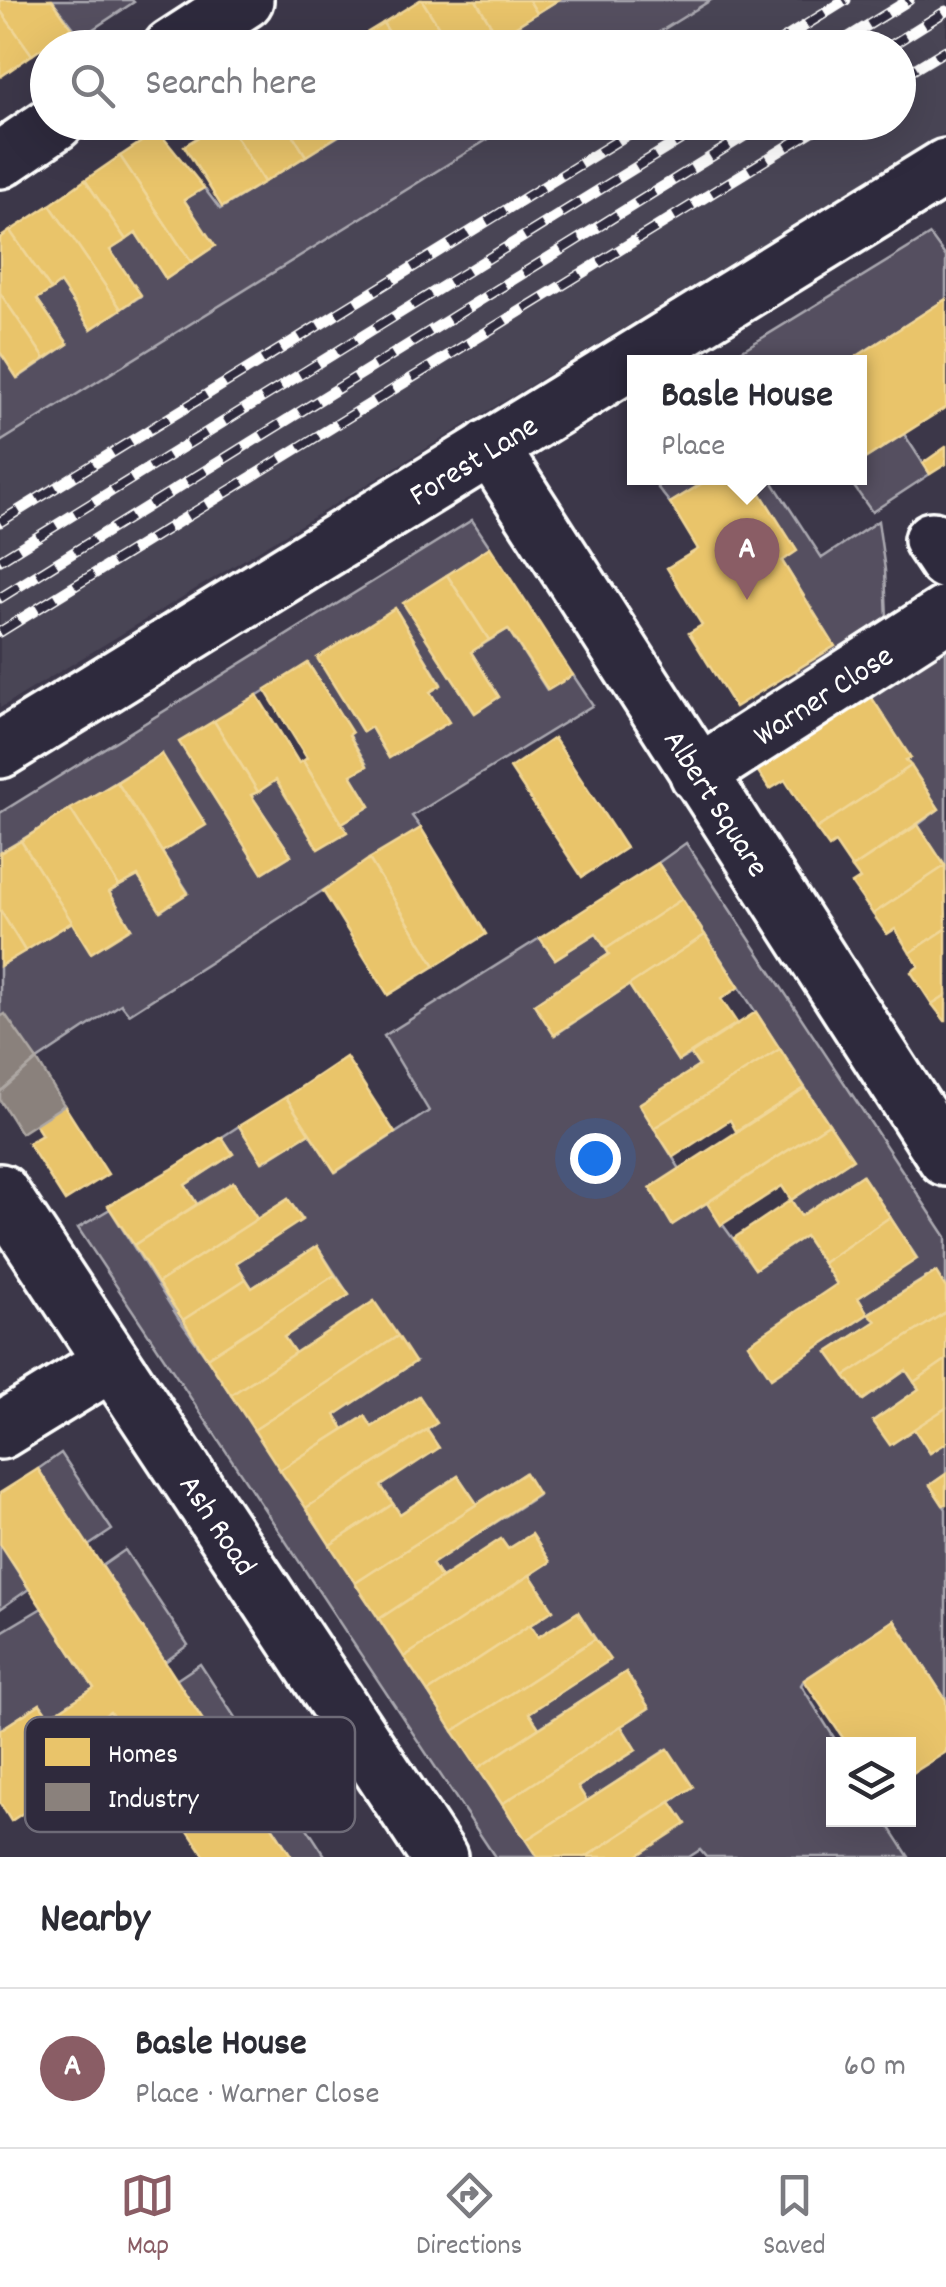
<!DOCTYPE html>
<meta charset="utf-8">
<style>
body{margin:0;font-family:Dekko,sans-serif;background:#f2f2f3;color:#2b2b33}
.controls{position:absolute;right:30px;bottom:30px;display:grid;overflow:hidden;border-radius:0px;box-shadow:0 10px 40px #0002}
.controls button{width:90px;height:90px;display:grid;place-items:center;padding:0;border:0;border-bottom:2px solid #e1e1e2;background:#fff;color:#2b2b33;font:50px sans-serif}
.you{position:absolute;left:595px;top:1158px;width:35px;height:35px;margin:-25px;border:8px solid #fff;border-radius:50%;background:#1a73e8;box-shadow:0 0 0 15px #1a73e833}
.badge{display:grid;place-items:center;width:65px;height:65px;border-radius:50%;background:#8a5d65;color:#fff;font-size:32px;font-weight:700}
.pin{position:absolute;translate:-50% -82px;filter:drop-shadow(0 2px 5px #0008)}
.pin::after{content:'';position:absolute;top:52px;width:35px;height:30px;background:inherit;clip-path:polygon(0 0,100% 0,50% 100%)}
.popup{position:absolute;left:627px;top:355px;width:240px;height:130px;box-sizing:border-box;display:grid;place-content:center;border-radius:0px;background:#fff;filter:drop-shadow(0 2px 8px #0005);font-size:32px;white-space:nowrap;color:#7c7c81}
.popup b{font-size:38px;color:#2b2b33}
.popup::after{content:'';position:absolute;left:50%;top:100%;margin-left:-20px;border:20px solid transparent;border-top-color:#fff}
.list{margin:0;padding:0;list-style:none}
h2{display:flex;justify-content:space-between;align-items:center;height:130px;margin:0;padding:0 40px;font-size:42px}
h2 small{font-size:32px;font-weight:400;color:#7c7c81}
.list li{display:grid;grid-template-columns:65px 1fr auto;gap:30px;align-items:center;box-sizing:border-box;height:160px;padding:0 40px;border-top:2px solid #e1e1e2}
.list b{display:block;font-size:38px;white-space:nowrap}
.list p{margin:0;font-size:32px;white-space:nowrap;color:#7c7c81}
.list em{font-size:32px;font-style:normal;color:#7c7c81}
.icon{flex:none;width:55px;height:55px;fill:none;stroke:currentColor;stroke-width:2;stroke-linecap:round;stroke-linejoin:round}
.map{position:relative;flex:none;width:946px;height:1857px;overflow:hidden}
.search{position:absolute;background:#fff;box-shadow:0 10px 40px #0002;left:30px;right:30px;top:30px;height:110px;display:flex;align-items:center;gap:25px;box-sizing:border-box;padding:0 35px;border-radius:55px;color:#7c7c81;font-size:38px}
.sheet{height:290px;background:#fff}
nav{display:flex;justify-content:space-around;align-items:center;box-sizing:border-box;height:140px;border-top:2px solid #e1e1e2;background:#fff;font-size:28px;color:#7c7c81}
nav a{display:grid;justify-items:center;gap:5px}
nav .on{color:#8a5d65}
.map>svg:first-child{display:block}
.built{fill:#494455}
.green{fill:#555060;stroke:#aaa8b0;stroke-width:2.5;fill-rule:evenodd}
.homes{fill:#e9c46a;stroke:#f0d697;stroke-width:2.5}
.industry{fill:#8a817c;stroke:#ada7a3;stroke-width:2.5}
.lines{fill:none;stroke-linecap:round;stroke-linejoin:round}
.minor-casing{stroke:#fff;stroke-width:62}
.minor{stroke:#2f2a3d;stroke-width:55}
.rail-casing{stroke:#fff;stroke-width:11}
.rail{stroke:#2f2a3d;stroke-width:8;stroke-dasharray:22;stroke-linecap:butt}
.labels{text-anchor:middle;stroke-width:10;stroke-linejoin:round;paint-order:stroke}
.street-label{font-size:32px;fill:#fff;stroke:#2f2a3d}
.key{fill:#2f2a3d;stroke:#6d6a77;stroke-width:2.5}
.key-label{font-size:28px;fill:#fff}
</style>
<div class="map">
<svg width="946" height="1857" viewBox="0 0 946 1857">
<rect width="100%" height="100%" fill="#3c3749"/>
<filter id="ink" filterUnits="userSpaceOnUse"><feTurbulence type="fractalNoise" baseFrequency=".01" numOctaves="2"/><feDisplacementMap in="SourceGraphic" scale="20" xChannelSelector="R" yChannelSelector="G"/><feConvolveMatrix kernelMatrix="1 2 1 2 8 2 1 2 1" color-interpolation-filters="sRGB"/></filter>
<g filter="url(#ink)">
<path class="built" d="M711,0H946V132L0,708V442L514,123L898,122V48L635,47Z"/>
<g class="green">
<path d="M52,0H132L134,2L81,37Z"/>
<path d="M558,0H711L635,47L481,48Z"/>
<path d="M360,123H514L0,442V352L18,378L68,344L37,299L60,283L91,329L141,296L110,250L136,233L166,279L214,246L184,200L204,188L220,209Z"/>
<path d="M930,235L946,257V299L848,362H723Z"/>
<path d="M904,434L930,474L872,512L848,478H860V462Z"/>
<path d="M650,478H711L670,503Z"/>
<path d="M751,478H770L822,558L878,521L885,570L887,620L799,675L795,670L834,646L782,561L796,551Z"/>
<path d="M472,520L490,547L404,603L474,712L499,697L471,652L508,629L547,690L573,675L593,705L412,816L421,828L129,1014L121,1004L37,1060L0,1017V966L72,922L131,928L109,892L138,876L161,911L188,892L162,852V754L0,853V813ZM395,609L441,684L430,692L448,722L389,758L371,727L363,732L318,658ZM308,664L367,765L351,775L370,806L342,823L346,831L276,780L251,795L291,855L262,873L180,743Z"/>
<path d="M946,643V868L918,825L939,809L906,760L910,758L866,689Z"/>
<path d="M686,843L946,1237V1287L935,1272L869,1313L876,1321L828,1352L863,1400L906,1370L919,1389L874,1420L890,1444L914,1429L930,1453L946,1443V1474L930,1485L946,1509V1700L894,1620L804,1680L801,1685L838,1744H834V1820H885L909,1857H706L700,1850L689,1857H635L685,1823L671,1802L692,1787L667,1749L587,1801L578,1787L636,1750L621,1726L649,1708L626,1672L539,1728L529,1713L609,1660L578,1612L538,1637L530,1625L553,1610L530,1575L550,1562L532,1535L508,1549L501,1540L441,1578L432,1564L538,1495L525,1473L477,1504L458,1476L400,1514L381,1486L438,1447L427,1430L436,1423L419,1397L372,1427L365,1416L344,1429L335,1415L415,1362L295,1353L284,1337L349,1295L317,1246L252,1288L236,1263L302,1219L288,1199L257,1219L233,1182L197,1204L185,1185L233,1154L222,1137L239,1126L263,1162L309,1133L336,1172L429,1111L384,1036L540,938L555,959L596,933L609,954L534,1004L555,1035L629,985L678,1061L691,1054L699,1066L640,1105L680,1169L673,1224L707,1203L755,1269L805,1236L837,1284L771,1377L868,1314L858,1298L917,1258L862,1175L801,1216L791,1200L852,1159L658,863Z"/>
<path d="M110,1209L179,1319L207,1358L537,1857H495L78,1228Z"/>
<path d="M61,1453L112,1530L88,1546L38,1469Z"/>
<path d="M0,1544L29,1589L0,1609Z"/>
<path d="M125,1550L188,1645L165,1662L102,1566Z"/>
<path d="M42,1608L94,1688L49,1717L40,1704L0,1730V1633Z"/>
<path d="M200,1664L279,1785L256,1801L176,1680Z"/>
<path d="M110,1712L163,1792L140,1807L89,1725Z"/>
<path d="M290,1802L326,1857H292L267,1818Z"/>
</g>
<g class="homes">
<path d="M0,0H52L72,28L32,55L0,10Z"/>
<path d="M420,0H422L452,48H399L383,23Z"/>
<path d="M422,0H476L498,37L481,48H452Z"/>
<path d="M476,0H529L537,13L498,37Z"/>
<path d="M529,0H558L537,13Z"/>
<path d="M0,10L32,55L0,77Z"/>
<path d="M383,23L399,48H346L345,46Z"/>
<path d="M223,122H227L264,182L222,207L184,146Z"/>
<path d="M227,122H285L306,156L264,182Z"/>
<path d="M285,122H338L344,132L306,156Z"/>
<path d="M338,122H360L344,132Z"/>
<path d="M158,131L204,188L184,200L215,246L191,262L120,156Z"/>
<path d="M120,156L191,262L166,279L136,233L126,240L85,180Z"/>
<path d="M85,180L126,240L110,250L141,295L121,309L50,205Z"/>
<path d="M50,205L121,309L91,329L60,283L51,290L10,231Z"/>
<path d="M10,231L51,290L37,299L68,344L45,359L0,293V238Z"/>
<path d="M0,293L45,359L17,378L0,352Z"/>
<path d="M946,299V407L860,462V362H848Z"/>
<path d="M946,447V464L930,474L923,463Z"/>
<path d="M711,478H751L797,551L782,561L835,646L735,707L689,633L702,625L667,568L698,549L670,503Z"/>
<path d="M490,547L573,675L548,690L508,629L489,640L447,575Z"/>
<path d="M447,575L489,640L471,652L499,697L475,713L403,603Z"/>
<path d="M395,608L441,685L430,692L449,722L389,758L371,727L363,732L317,658Z"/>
<path d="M308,663L352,733L349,735L367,766L351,775L370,806L342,823L303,761L307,758L265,690Z"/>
<path d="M866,689L911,758L906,760L911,766L816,829L785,780L770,789L753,764Z"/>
<path d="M257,695L299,763L303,761L347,832L318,849L276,780L258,792L214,721Z"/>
<path d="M214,721L258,792L251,795L291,855L262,873L179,742Z"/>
<path d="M554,738L626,848L582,877L510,768Z"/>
<path d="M162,754L206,825L162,852L117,782Z"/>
<path d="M911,766L939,809L852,868L835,843L829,847L816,829Z"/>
<path d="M117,782L188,893L160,911L138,876L119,886L70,809Z"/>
<path d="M70,809L119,886L109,892L131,928L91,953L21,841Z"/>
<path d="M918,825L945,866L873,914L852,884L860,879L852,868Z"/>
<path d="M421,828L486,934L435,966L369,859Z"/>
<path d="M21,841L72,922L25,951L0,910V853Z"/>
<path d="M369,859L435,966L388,995L323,891Z"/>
<path d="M658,863L682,899L606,949L596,933L555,959L540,938Z"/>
<path d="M945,866L946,929L910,953L895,929L887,934L873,914Z"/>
<path d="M682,899L705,935L554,1035L534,1004L609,954L606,949Z"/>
<path d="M0,910L25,951L0,966Z"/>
<path d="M946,929V995L932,1004L911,972L919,966L910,953Z"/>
<path d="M705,935L739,987L721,999L737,1023L678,1061L629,985Z"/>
<path d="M946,995V1021H945L932,1004Z"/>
<path d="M756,1012L780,1049L654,1128L639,1104L699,1066L691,1054Z"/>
<path d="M780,1049L805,1088L736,1131L730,1120L673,1157L654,1128Z"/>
<path d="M346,1057L395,1133L335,1172L286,1097Z"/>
<path d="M805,1088L829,1124L672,1225L650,1188Z"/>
<path d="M286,1097L309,1133L262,1162L239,1126Z"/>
<path d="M64,1105L108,1174L65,1201L28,1143L42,1135L35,1124Z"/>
<path d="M829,1124L853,1159L791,1200L782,1186L721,1225L707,1203Z"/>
<path d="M222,1137L233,1154L185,1185L197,1204L134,1245L108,1206L172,1169Z"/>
<path d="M862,1175L890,1217L823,1263L805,1236L755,1269L734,1238L791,1200L801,1216Z"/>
<path d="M233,1182L257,1219L158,1283L134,1245Z"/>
<path d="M288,1199L302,1220L236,1263L246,1279L183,1320L158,1283Z"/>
<path d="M890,1217L917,1259L858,1298L868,1314L771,1378L748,1344L837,1284L823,1263Z"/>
<path d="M317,1246L335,1275L207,1358L183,1320L246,1279L252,1288Z"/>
<path d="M936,1272L946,1288V1312L845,1376L828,1352L876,1321L868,1314Z"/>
<path d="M335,1275L349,1295L284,1337L295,1353L231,1395L207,1358Z"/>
<path d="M374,1301L398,1336L254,1430L231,1395Z"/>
<path d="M946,1312V1360L914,1382L906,1370L863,1400L845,1376Z"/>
<path d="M398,1336L415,1362L335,1415L344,1429L280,1470L254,1430Z"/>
<path d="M946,1360V1408L890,1445L873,1421L919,1389L914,1382Z"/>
<path d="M419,1396L437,1423L306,1508L280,1470L365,1416L372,1427Z"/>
<path d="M946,1408V1443L930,1453L914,1429Z"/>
<path d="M427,1430L439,1448L381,1486L393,1504L330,1545L306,1508Z"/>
<path d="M38,1469L165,1662L292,1857H205L110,1712L72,1736L93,1767L11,1821L0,1803V1730L40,1704L49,1717L94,1688L0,1544V1493Z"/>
<path d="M525,1473L538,1494L432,1564L441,1578L379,1619L355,1583Z"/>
<path d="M946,1474V1504L943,1505L930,1485Z"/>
<path d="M458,1476L477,1504L355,1583L330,1545L393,1504L400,1514Z"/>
<path d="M532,1534L550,1562L404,1657L379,1619L501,1539L508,1549Z"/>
<path d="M530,1575L553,1610L428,1692L404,1657Z"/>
<path d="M578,1612L595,1639L453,1731L428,1692L530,1625L538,1637Z"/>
<path d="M894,1620L946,1700V1752L908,1776V1744H847L804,1680Z"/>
<path d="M595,1639L610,1660L529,1713L539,1728L478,1768L453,1731Z"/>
<path d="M626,1672L649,1708L502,1804L478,1768Z"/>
<path d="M621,1726L636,1750L578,1787L587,1801L526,1840L502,1804Z"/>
<path d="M668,1749L693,1787L586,1857H537L526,1840Z"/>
<path d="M671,1802L686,1824L635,1857H586Z"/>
</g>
<g class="industry">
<path d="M5,1014L37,1060L0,1092V1017Z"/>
<path d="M37,1060L64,1105L21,1133L0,1100V1092Z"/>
</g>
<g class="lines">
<defs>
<g id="minor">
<path d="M171,48L245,0"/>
<path d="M0,160L56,122"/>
<path id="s1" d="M490,447L946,1158"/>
<path d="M932,540L946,561"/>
<path id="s2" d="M0,750L946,167"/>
<path id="s3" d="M698,774L946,614"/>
<path id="s4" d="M0,1192L439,1857"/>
<path d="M0,1431L112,1362"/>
</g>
</defs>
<use href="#minor" class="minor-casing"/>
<use href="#minor" class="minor"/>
<defs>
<g id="rail">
<path d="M769,48L846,0"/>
<path d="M831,48L909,0"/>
<path d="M887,48L946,11"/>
<path d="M898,79L946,50"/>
<path d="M0,522L648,122"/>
<path d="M0,560L709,122"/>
<path d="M0,598L767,122"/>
<path d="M0,632L827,122"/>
</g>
</defs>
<use href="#rail" class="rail-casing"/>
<use href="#rail" class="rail"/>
</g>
</g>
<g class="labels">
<g class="street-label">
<text dy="11" stroke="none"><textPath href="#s2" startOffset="555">Forest Lane</textPath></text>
<text dy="11" stroke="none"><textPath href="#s3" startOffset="148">Warner Close</textPath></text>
<text dy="11" stroke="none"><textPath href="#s1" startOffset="422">Albert Square</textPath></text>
<text dy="11" stroke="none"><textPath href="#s4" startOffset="398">Ash Road</textPath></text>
</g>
</g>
<rect x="25" y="1717" width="330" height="115" rx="15" class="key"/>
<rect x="45" y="1738" width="45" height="28" fill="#e9c46a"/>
<rect x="45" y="1783" width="45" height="28" fill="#8a817c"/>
<g class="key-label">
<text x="108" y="1762">Homes</text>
<text x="108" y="1807">Industry</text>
</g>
</svg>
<div class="controls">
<button><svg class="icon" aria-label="layers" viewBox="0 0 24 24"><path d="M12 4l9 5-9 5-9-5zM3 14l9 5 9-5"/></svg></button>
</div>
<div class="you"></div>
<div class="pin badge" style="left:747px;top:600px">A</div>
<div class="popup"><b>Basle House</b>Place</div>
<div class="search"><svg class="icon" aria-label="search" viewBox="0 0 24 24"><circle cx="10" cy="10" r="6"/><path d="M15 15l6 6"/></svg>Search here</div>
</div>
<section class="sheet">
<h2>Nearby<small></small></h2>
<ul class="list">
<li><span class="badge">A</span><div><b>Basle House</b><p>Place · Warner Close</p></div><em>60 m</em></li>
</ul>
</section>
<nav>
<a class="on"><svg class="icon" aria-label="map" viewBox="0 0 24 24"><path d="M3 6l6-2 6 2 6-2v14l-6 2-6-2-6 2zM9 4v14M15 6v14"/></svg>Map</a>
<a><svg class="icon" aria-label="directions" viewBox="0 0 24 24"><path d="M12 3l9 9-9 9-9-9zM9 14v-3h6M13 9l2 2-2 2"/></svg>Directions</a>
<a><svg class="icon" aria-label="saved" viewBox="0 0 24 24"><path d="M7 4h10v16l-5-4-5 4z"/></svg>Saved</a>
</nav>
